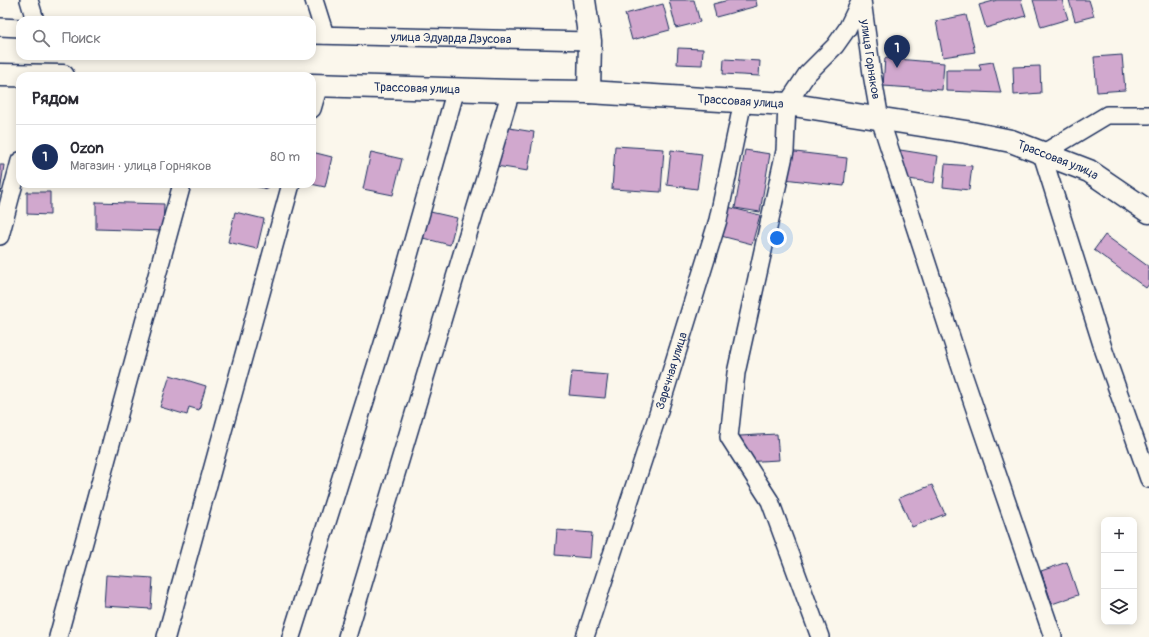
<!DOCTYPE html>
<html lang="ru">
<meta charset="utf-8">
<style>
body{margin:0;font-family:Pangolin,sans-serif;background:#f2f2f3;color:#2b2b33}
.controls{position:absolute;right:12px;bottom:12px;display:grid;overflow:hidden;border-radius:8px;box-shadow:0 2px 10px #0003}
.controls button{width:36px;height:36px;display:grid;place-items:center;padding:0;border:0;border-bottom:1px solid #e1e1e2;background:#fff;color:#2b2b33;font:20px sans-serif}
.you{position:absolute;left:777px;top:238px;width:14px;height:14px;margin:-10px;border:3px solid #fff;border-radius:50%;background:#1a73e8;box-shadow:0 0 0 6px #1a73e833}
.badge{display:grid;place-items:center;width:26px;height:26px;border-radius:50%;background:#1b2f5e;color:#fff;font-size:13px;font-weight:700}
.pin{position:absolute;translate:-50% -33px;filter:drop-shadow(0 1px 2px #0008)}
.pin::after{content:'';position:absolute;top:21px;width:14px;height:12px;background:inherit;clip-path:polygon(0 0,100% 0,50% 100%)}
.list{margin:0;padding:0;list-style:none}
h2{display:flex;justify-content:space-between;align-items:center;height:52px;margin:0;padding:0 16px;font-size:17px}
h2 small{font-size:13px;font-weight:400;color:#7c7c81}
.list li{display:grid;grid-template-columns:26px 1fr auto;gap:12px;align-items:center;box-sizing:border-box;height:64px;padding:0 16px;border-top:1px solid #e1e1e2}
.list b{display:block;font-size:15px;white-space:nowrap}
.list p{margin:0;font-size:13px;white-space:nowrap;color:#7c7c81}
.list em{font-size:13px;font-style:normal;color:#7c7c81}
.icon{flex:none;width:22px;height:22px;fill:none;stroke:currentColor;stroke-width:2;stroke-linecap:round;stroke-linejoin:round}
.map{position:relative;flex:none;width:1149px;height:637px;overflow:hidden}
.search{position:absolute;background:#fff;box-shadow:0 2px 10px #0003;left:16px;top:16px;width:300px;height:44px;display:flex;align-items:center;gap:10px;box-sizing:border-box;padding:0 14px;border-radius:12px;color:#7c7c81;font-size:15px}
.panel{position:absolute;background:#fff;box-shadow:0 2px 10px #0003;left:16px;top:72px;width:300px;height:116px;border-radius:12px}
.map>svg:first-child{display:block}
.building{fill:#d1a8ce;stroke:#1b2f5e}
.lines{fill:none;stroke-linecap:round;stroke-linejoin:round}
.street-casing{stroke:#1b2f5e;stroke-width:20}
.secondary-casing{stroke:#1b2f5e;stroke-width:25}
.street{stroke:#fbf7ec;stroke-width:17}
.secondary{stroke:#fbf7ec;stroke-width:22}
.labels{text-anchor:middle;stroke-width:3;stroke-linejoin:round;paint-order:stroke}
.street-label{font-size:12px;fill:#1b2f5e;stroke:#fbf7ec}
</style>
<div class="map">
<svg width="1149" height="637" viewBox="0 0 1149 637">
<rect width="100%" height="100%" fill="#fbf7ec"/>
<filter id="ink" filterUnits="userSpaceOnUse"><feTurbulence type="fractalNoise" baseFrequency=".025" numOctaves="2"/><feDisplacementMap in="SourceGraphic" scale="8" xChannelSelector="R" yChannelSelector="G"/><feConvolveMatrix kernelMatrix="1 2 1 2 8 2 1 2 1" color-interpolation-filters="sRGB"/></filter>
<g filter="url(#ink)">
<g class="building">
<path d="M669,0H694L700,22L676,28Z"/>
<path d="M729,0H756L757,6L716,17L713,4Z"/>
<path d="M997,0H1021L1026,16L986,28L979,5Z"/>
<path d="M1033,0H1062L1068,19L1041,27Z"/>
<path d="M1069,0H1089L1094,16L1075,21Z"/>
<path d="M663,4L670,30L632,40L625,14Z"/>
<path d="M966,15L975,52L943,57L936,21Z"/>
<path d="M678,48L703,49L702,65L677,64Z"/>
<path d="M1122,55L1125,90L1097,92L1094,57Z"/>
<path d="M885,58L944,63L942,90L883,86Z"/>
<path d="M724,59L760,61L759,76L723,74Z"/>
<path d="M993,62L1001,93L946,91V70H981L979,64Z"/>
<path d="M1040,66L1041,93L1014,95L1013,67Z"/>
<path d="M503,127L534,132L528,171L496,166Z"/>
<path d="M615,146L664,149L661,192L612,189Z"/>
<path d="M671,150L702,154L697,189L667,185Z"/>
<path d="M745,150L770,154L760,212L735,208Z"/>
<path d="M900,150L938,156L934,183L903,178Z"/>
<path d="M787,151L847,158L844,186L784,179Z"/>
<path d="M312,152L332,157L325,187L311,184Z"/>
<path d="M371,152L402,159L393,195L363,189Z"/>
<path d="M945,164L972,166L969,190L943,187Z"/>
<path d="M0,165H4L0,193Z"/>
<path d="M244,184H269L268,189Z"/>
<path d="M27,192H50V215L27,214Z"/>
<path d="M96,202L164,204L163,231L96,229Z"/>
<path d="M728,207L760,215L752,244L721,236Z"/>
<path d="M426,211L457,218L450,245L419,237Z"/>
<path d="M235,212L264,219L257,249L228,242Z"/>
<path d="M1105,235L1149,267V284L1146,288L1094,250Z"/>
<path d="M572,372L608,375L605,398L569,395Z"/>
<path d="M170,375L206,386L199,410L189,407L187,415L160,407Z"/>
<path d="M777,434L779,460L742,462L740,436Z"/>
<path d="M932,485L945,514L912,527L899,498Z"/>
<path d="M557,530L592,533L590,558L555,555Z"/>
<path d="M1067,562L1078,595L1052,604L1041,571Z"/>
<path d="M106,575L153,578L151,609L104,606Z"/>
</g>
<g class="lines">
<defs>
<g id="street">
<path d="M29,0L35,20"/>
<path d="M314,0L325,35"/>
<path id="s1" d="M862,0L872,74L880,119L964,377L1053,637"/>
<path d="M0,27L20,28"/>
<path id="s2" d="M312,35L590,41"/>
<path d="M312,109L319,85"/>
<path d="M1149,115H1107L1042,154L1104,351L1149,479"/>
<path d="M0,236L20,161"/>
<path d="M58,637L182,184"/>
<path d="M166,637L291,184"/>
<path d="M291,637L392,315L456,89"/>
<path d="M347,637L511,91"/>
<path id="s3" d="M585,637L658,414L718,220L743,101"/>
<path d="M820,637L770,501L729,437L736,373L785,151L787,104L807,74L835,46L847,29L861,0"/>
</g>
<g id="secondary">
<path d="M584,0L590,41L589,92"/>
<path d="M0,75L63,76"/>
<path id="s4" d="M312,85L511,91L589,92L787,104L966,132L1011,141L1089,171L1149,212"/>
</g>
</defs>
<use href="#street" class="street-casing"/>
<use href="#secondary" class="secondary-casing"/>
<use href="#street" class="street"/>
<use href="#secondary" class="secondary"/>
</g>
</g>
<g class="labels">
<g class="street-label">
<text dy="4" stroke="none"><textPath href="#s2" startOffset="139">улица Эдуарда Дзусова</textPath></text>
<text dy="4" stroke="none"><textPath href="#s1" startOffset="60">улица Горняков</textPath></text>
<text dy="4" stroke="none"><textPath href="#s4" startOffset="105">Трассовая улица</textPath></text>
<text dy="4" stroke="none"><textPath href="#s4" startOffset="429">Трассовая улица</textPath></text>
<text dy="4" stroke="none"><textPath href="#s4" startOffset="753">Трассовая улица</textPath></text>
<text dy="4" stroke="none"><textPath href="#s3" startOffset="280">Заречная улица</textPath></text>
</g>
</g>
</svg>
<div class="controls">
<button>+</button>
<button>−</button>
<button><svg class="icon" aria-label="layers" viewBox="0 0 24 24"><path d="M12 4l9 5-9 5-9-5zM3 14l9 5 9-5"/></svg></button>
</div>
<div class="you"></div>
<div class="pin badge" style="left:897px;top:68px">1</div>
<div class="search"><svg class="icon" aria-label="search" viewBox="0 0 24 24"><circle cx="10" cy="10" r="6"/><path d="M15 15l6 6"/></svg>Поиск</div>
<section class="panel">
<h2>Рядом<small></small></h2>
<ul class="list">
<li><span class="badge">1</span><div><b>Ozon</b><p>Магазин · улица Горняков</p></div><em>80 m</em></li>
</ul>
</section>
</div>
